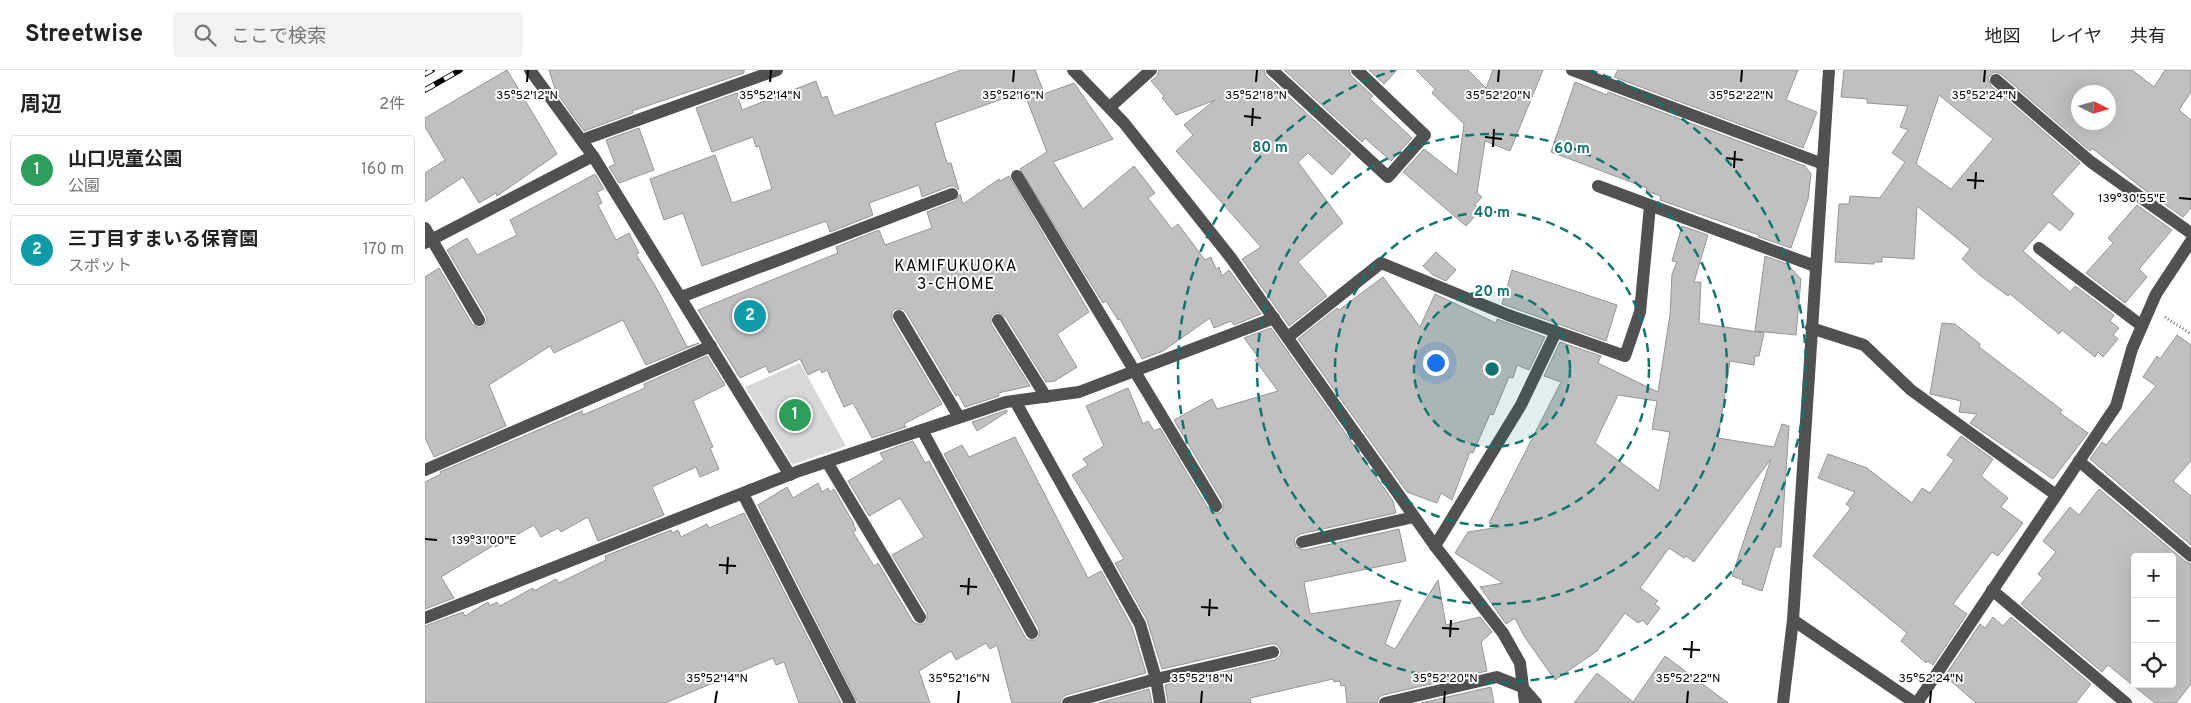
<!DOCTYPE html>
<html lang="ja">
<meta charset="utf-8">
<style>
body{margin:0;font-family:Overpass,"Noto Sans JP",sans-serif;background:#f2f2f2;color:#222}
.controls{position:absolute;right:15px;bottom:15px;display:grid;overflow:hidden;border-radius:5px;box-shadow:0 5px 20px #0002}
.controls button{width:45px;height:45px;display:grid;place-items:center;padding:0;border:0;border-bottom:1px solid #e0e0e0;background:#fff;color:#222;font:25px sans-serif}
.compass{position:absolute;left:1646px;top:15px;width:45px;height:45px;border-radius:50%;background:#fff;box-shadow:0 5px 20px #0002;rotate:95deg}
.you{position:absolute;left:1010px;top:292px;width:18px;height:18px;margin:-12px;border:4px solid #fff;border-radius:50%;background:#1a73e8;box-shadow:0 0 0 8px #1a73e833}
.badge{display:grid;place-items:center;width:32px;height:32px;border-radius:50%;background:#d93025;color:#fff;font-size:16px;font-weight:700}
.pin{position:absolute;translate:-50% -50%;border:2px solid #fff;box-shadow:0 1px 5px #0006}
.list{margin:0;padding:0;list-style:none}
h2{display:flex;justify-content:space-between;align-items:center;height:65px;margin:0;padding:0 20px;font-size:21px}
h2 small{font-size:16px;font-weight:400;color:#767676}
.list li{display:grid;grid-template-columns:32px 1fr auto;gap:15px;align-items:center;box-sizing:border-box;height:70px;margin:0 10px 10px;padding:0 10px;border:1px solid #e0e0e0;border-radius:5px}
.list b{display:block;font-size:19px;white-space:nowrap}
.list p{margin:0;font-size:16px;white-space:nowrap;color:#767676}
.list em{font-size:16px;font-style:normal;color:#767676}
.icon{flex:none;width:28px;height:28px;fill:none;stroke:currentColor;stroke-width:2;stroke-linecap:round;stroke-linejoin:round}
.map{position:relative;flex:none;width:1766px;height:633px;overflow:hidden}
header{display:flex;align-items:center;gap:30px;box-sizing:border-box;height:70px;padding:0 25px;background:#fff;border-bottom:1px solid #e0e0e0}
header strong{font-size:24px}
nav{display:flex;gap:28px;margin-inline-start:auto;font-size:18px}
.search{width:350px;height:45px;background:#f2f2f2;display:flex;align-items:center;gap:12px;box-sizing:border-box;padding:0 18px;border-radius:5px;color:#767676;font-size:19px}
main{display:flex}
aside{flex:1;background:#fff}
.map>svg:first-child{display:block}
.green{fill:#d8d8d8}
.building{fill:#c0c0c0;stroke:#959595;fill-rule:evenodd}
.lines{fill:none;stroke-linecap:round;stroke-linejoin:round}
.path{stroke:#737373;stroke-width:3;stroke-dasharray:1 2.5;stroke-linecap:butt}
.minor{stroke:#515151;stroke-width:12}
.rail-casing{stroke:#000;stroke-width:5.5}
.rail{stroke:#fff;stroke-width:4;stroke-dasharray:11;stroke-linecap:butt}
.ticks{fill:none;stroke:#000;stroke-width:2}
.ring{fill:none;stroke:#0f766e;stroke-width:2.5;stroke-dasharray:9 6}
.labels{text-anchor:middle;stroke-width:4;stroke-linejoin:round;paint-order:stroke}
.neighbourhood-label{font-size:16px;letter-spacing:1px;fill:#000;stroke:#fff}
.ticks-label{font-size:12px;text-anchor:middle;fill:#000;stroke:#fff;stroke-width:4;stroke-linejoin:round;paint-order:stroke}
.centre{fill:#0f766e;stroke:#fff;stroke-width:2.5}
.ring-label{font-size:15px;text-anchor:middle;font-weight:bold;fill:#0f766e;stroke:#fff;stroke-width:4;stroke-linejoin:round;paint-order:stroke}
</style>
<header>
<strong>Streetwise</strong>
<div class="search"><svg class="icon" aria-label="search" viewBox="0 0 24 24"><circle cx="10" cy="10" r="6"/><path d="M15 15l6 6"/></svg>ここで検索</div>
<nav><a>地図</a><a>レイヤ</a><a>共有</a></nav>
</header>
<main>
<aside>
<h2>周辺<small>2件</small></h2>
<ul class="list">
<li><span class="badge" style="background:#2e9e5b">1</span><div><b>山口児童公園</b><p>公園</p></div><em>160 m</em></li>
<li><span class="badge" style="background:#0f9aa8">2</span><div><b>三丁目すまいる保育園</b><p>スポット</p></div><em>170 m</em></li>
</ul>
</aside>
<div class="map">
<svg width="1766" height="633" viewBox="0 0 1766 633">
<rect width="100%" height="100%" fill="#fff"/>
<path class="green" d="M375,293L421,376L369,394L366,393L320,317Z"/>
<g class="building">
<path d="M82,0L132,84L72,126L71,123L54,133L38,107L0,132V103L20,90L0,57V48Z"/>
<path d="M124,0H319V3L207,41L208,43L159,61L131,22Z"/>
<path d="M536,0H610L618,20L592,29L591,24L510,53L522,93H526L534,120L529,116H525L497,127L494,115L444,133L448,145L405,162L401,151L277,196L258,143L239,150L225,109L290,85L307,133L347,119L334,76L331,77L328,67L287,82L271,38L312,23L317,40L391,11L397,28L402,26L409,46Z"/>
<path d="M734,0H839L841,6L926,84L907,105L883,83L873,92L918,153L873,192L902,226L864,256L817,189L836,177L751,81L768,65L759,55L790,30L751,45L737,28L739,26L726,11L732,6Z"/>
<path d="M859,0H924L926,6L948,26L945,29L987,68L966,91L940,68L937,72Z"/>
<path d="M944,0H972L959,14Z"/>
<path d="M991,0H1043L1061,18L1068,0H1118L1085,81L1060,71L1052,123L1057,127L1050,135L1056,140L1041,156L978,102L999,79L1032,105L1039,54L1007,23L1010,19Z"/>
<path d="M1193,0H1373L1361,30L1392,42L1378,78L1189,7Z"/>
<path d="M1419,0H1707L1729,17L1740,0H1766V22L1754,40L1766,50V138L1758,147L1717,118L1667,78L1665,81L1576,4L1569,2L1563,8L1566,16L1655,93L1627,124L1649,144L1635,161L1624,152L1598,181L1645,222L1650,216L1689,245L1685,251L1694,258L1688,265L1693,269L1678,287L1673,282L1670,287L1637,260L1634,264L1585,224L1583,226L1556,206L1537,189L1545,179L1492,136L1489,189L1457,187V192H1449V194L1410,192L1414,134H1424L1425,126L1455,128L1480,92L1467,83L1483,60L1475,57L1483,36L1442,33V29L1416,27ZM1654,22H1684V52H1654ZM1514,25L1568,69L1526,119L1491,94Z"/>
<path d="M1150,12L1182,25L1183,22L1380,96L1386,104L1383,129L1366,178L1334,167V165L1235,130L1236,126L1221,121L1222,118L1126,82Z"/>
<path d="M649,13L688,69L628,92L658,139L709,96L730,123L723,128L747,159L753,154L780,190L786,187L791,199L794,197L797,206L804,200L836,244L809,255L806,251L789,258L785,248L738,281L717,289L695,249L693,250L681,231L678,233L595,99L622,82L602,30Z"/>
<path d="M214,58L229,100L194,113L184,97L190,94L181,70Z"/>
<path d="M170,104L179,119L172,122L177,133L173,135L191,170L204,163L214,183L211,184L232,219L262,277L274,273L221,295L198,250L129,283L125,276L64,315L81,356L9,387L0,368V207L14,198L47,254L54,258L58,257L62,250L61,246L22,180L42,168L52,185L92,165L85,150Z"/>
<path d="M584,106L664,242L632,264L652,297L630,311L621,312L580,246L572,242L566,246V254L605,316L573,323L574,326L540,337L533,324L531,326L481,242L478,239H470L467,242V250L517,334L479,354L481,357L447,368L428,333L419,337L402,300L397,303L395,299L383,305L375,289L344,303L341,296L315,308L273,240L413,183L411,177L454,160L460,175L507,158L502,142L530,131L535,124L538,134L574,109L575,111Z"/>
<path d="M1712,135L1747,160L1714,199L1722,207L1700,233L1661,203L1688,173L1683,168Z"/>
<path d="M1257,156L1283,165L1269,212H1276L1274,253L1339,263L1334,286H1330L1329,295L1305,291L1293,368L1349,377L1357,354L1364,356L1356,477H1350L1337,521L1317,514L1318,510L1307,506L1346,389L1269,492L1261,486L1259,488L1244,478L1215,518L1233,531L1230,534L1235,538L1222,555L1218,550L1213,553L1200,543L1172,581L1130,610L1099,566L1090,548L1081,554L1055,517L1078,513L1030,483L1043,462L1075,457L1064,453L1136,312L1119,306L1135,272L1176,286L1173,293L1233,322L1245,245L1247,204L1252,192L1247,191ZM1193,325L1232,331L1227,359L1245,362L1234,421L1170,373Z"/>
<path d="M1011,182L1031,200L1021,211L1008,205L998,196Z"/>
<path d="M1340,186L1362,194L1376,209L1371,265L1330,261Z"/>
<path d="M1087,200L1192,235L1181,271L1077,234Z"/>
<path d="M958,207L995,257L1010,224L1071,253L1072,249L1120,267L1104,300L1092,295L1088,308L1084,307L1068,345L1065,344L1048,383L1045,382L1027,430L1016,423L1012,433L982,422L873,269L912,238L914,240Z"/>
<path d="M1517,253L1530,254L1555,274L1554,277L1637,340L1635,343L1663,363L1628,409L1545,353L1552,344L1534,342L1536,331L1505,324Z"/>
<path d="M846,258L968,431L971,443L875,464L869,469L871,477L879,480L974,459L981,491L879,512L885,544L976,530L960,574L970,579L1013,510L1021,555L1055,547L1067,562L1056,572L1062,601L958,625L954,627L952,633H922L920,615L916,616L915,611L909,612L908,609L825,628L826,633H743L740,615L850,590L856,585V580L851,574H846L737,599L722,550L690,493L699,489L647,405L663,395L658,389L679,376L661,336L703,318L718,354L723,351L729,361L735,358L784,440L788,443H795L798,439V432L749,350L787,329L792,339L853,321L830,290L834,288L819,268Z"/>
<path d="M1752,265L1766,275V391L1748,411L1766,426V475L1665,389L1677,372L1681,375L1731,316L1718,307L1732,286L1735,289Z"/>
<path d="M282,286L300,315L268,331L288,377L285,378L294,399L275,407L271,397L227,417L239,445L173,471L163,447L136,462L133,458L116,467L109,455L70,477L69,475L16,507L29,528L0,539V412L16,404L15,402L132,352L157,341L158,345L220,318L219,314Z"/>
<path d="M582,340V342L552,361L547,352Z"/>
<path d="M1536,366L1568,389L1556,406L1583,428L1576,437L1598,453L1573,486L1567,482L1528,534L1542,544L1508,595L1503,591L1501,593L1476,571L1482,563L1388,486L1426,438L1421,434L1430,422L1393,408L1403,384L1442,398L1487,433L1497,418L1505,423L1529,390L1522,385Z"/>
<path d="M590,367L663,508L676,501L707,557L721,603L641,625L637,628L635,633H587L572,575L565,579L561,573L531,590L526,581L494,601L505,633H433L333,435L362,417L368,428L393,413L397,422L403,418L405,422L409,419L429,454H428L431,460L428,462L449,496L453,493L488,552L492,554H499L502,550V543L467,485L499,467L475,428L444,446L423,411L459,390L455,383L488,371L500,393L504,391L600,567L603,570H610L614,567V559L519,384L537,375L544,387Z"/>
<path d="M1674,419L1761,492L1766,494V614L1751,633H1730L1683,595L1677,602L1596,534L1618,508L1613,504L1631,482L1618,471L1645,437L1654,445ZM1710,487H1747V614H1710Z"/>
<path d="M319,443L416,633H374L359,592L351,595L348,588L240,633H0V556L38,542L40,546L63,532L65,536L72,532L75,536L108,518L109,521L131,509L134,513L181,490L180,486L246,460L247,463L253,460L256,467L282,454L284,458Z"/>
<path d="M1568,547L1578,556L1586,547L1666,614L1651,633H1551L1520,606L1555,554L1560,558Z"/>
<path d="M1240,586L1303,633H1149L1172,603L1208,632Z"/>
<path d="M1066,617L1069,633H996Z"/>
<path d="M724,619L727,633H674Z"/>
</g>
<g class="lines">
<path class="path" d="M1740,247L1766,264"/>
<g class="minor">
<path d="M105,0L168,86L365,405"/>
<path d="M648,0L699,53L806,188L1010,476L1078,563L1095,593L1100,633"/>
<path d="M847,0L963,107L1000,65L932,0"/>
<path d="M1147,0L1398,94"/>
<path d="M1571,10L1666,92L1766,163"/>
<path d="M685,37L726,0"/>
<path d="M157,70L352,0"/>
<path d="M592,106L791,436"/>
<path d="M1173,116L1390,196"/>
<path d="M0,158L54,250"/>
<path d="M0,173L168,86"/>
<path d="M1614,178L1717,256"/>
<path d="M256,227L527,124"/>
<path d="M474,246L534,347"/>
<path d="M573,250L621,327"/>
<path d="M1386,258L1439,275L1486,320L1631,425"/>
<path d="M863,267L956,193L1083,245L1200,286L1215,242L1225,136"/>
<path d="M590,331L715,554L731,609L735,633"/>
<path d="M497,360L607,563"/>
<path d="M1654,391L1766,486"/>
<path d="M402,392L495,547"/>
<path d="M0,400L286,276"/>
<path d="M318,424L425,633"/>
<path d="M877,472L989,447"/>
<path d="M1010,476L1096,335L1131,262"/>
<path d="M1567,520L1701,633"/>
<path d="M0,548L374,401L581,332L654,322L849,248"/>
<path d="M1368,550L1490,633"/>
<path d="M643,633L731,609L848,582"/>
<path d="M960,633L1072,607L1097,617L1111,633"/>
<path d="M1358,633L1368,550L1404,0"/>
<path d="M1492,633L1691,336L1707,279L1731,224L1766,171"/>
</g>
<defs>
<g id="rail">
<path d="M0,4L7,0"/>
<path d="M0,20L35,0"/>
</g>
</defs>
<use href="#rail" class="rail-casing"/>
<use href="#rail" class="rail"/>
</g>
<path class="ticks" d="M102,12L103,0M345,12L346,0M588,12L589,0M831,12L832,0M1073,12L1074,0M1316,12L1317,0M1559,12L1560,0M819,46L836,48M827,56L828,38M1060,67L1077,69M1068,77L1069,59M1301,88L1318,90M1309,98L1310,81M1542,110L1559,111M1550,119L1551,102M1754,128L1766,129M0,469L12,470M294,495L311,496M302,504L303,487M535,516L552,517M543,525L544,508M776,537L793,538M784,546L785,529M1017,558L1034,559M1025,567L1026,550M1258,579L1275,580M1266,588L1267,571M290,633L292,621M533,633L534,621M776,633L777,621M1019,633L1020,621M1262,633L1263,621M1505,633L1506,621"/>
<circle cx="1067" cy="299" r="78" fill="#0f766e" fill-opacity=".12"/>
<g class="ring">
<circle cx="1067" cy="299" r="78"/>
<circle cx="1067" cy="299" r="157"/>
<circle cx="1067" cy="299" r="235"/>
<path d="M1164 0A314 314 0 1 1 970 0"/>
</g>
<g class="labels">
<g class="neighbourhood-label">
<text x="531" y="201">KAMIFUKUOKA<tspan x="531" dy="18">3-CHOME</tspan></text>
</g>
</g>
<g class="ticks-label">
<text x="102" y="29">35°52'12"N</text>
<text x="345" y="29">35°52'14"N</text>
<text x="588" y="29">35°52'16"N</text>
<text x="831" y="29">35°52'18"N</text>
<text x="1073" y="29">35°52'20"N</text>
<text x="1316" y="29">35°52'22"N</text>
<text x="1559" y="29">35°52'24"N</text>
<text x="1707" y="132">139°30'55"E</text>
<text x="59" y="474">139°31'00"E</text>
<text x="292" y="612">35°52'14"N</text>
<text x="534" y="612">35°52'16"N</text>
<text x="777" y="612">35°52'18"N</text>
<text x="1020" y="612">35°52'20"N</text>
<text x="1263" y="612">35°52'22"N</text>
<text x="1506" y="612">35°52'24"N</text>
</g>
<circle cx="1067" cy="299" r="8" class="centre"/>
<g class="ring-label">
<text x="845" y="82">80 m</text>
<text x="1147" y="83">60 m</text>
<text x="1067" y="147">40 m</text>
<text x="1067" y="226">20 m</text>
</g>
</svg>
<div class="controls">
<button>+</button>
<button>−</button>
<button><svg class="icon" aria-label="locate" viewBox="0 0 24 24"><circle cx="12" cy="12" r="6"/><path d="M12 2v4M12 18v4M2 12h4M18 12h4"/></svg></button>
</div>
<svg class="compass" viewBox="-18 -18 36 36"><path d="M0-13l5 13h-10z" fill="#e53935"/><path d="M0 13l5-13h-10z" fill="#767676"/></svg>
<div class="you"></div>
<div class="pin badge" style="left:370px;top:345px;background:#2e9e5b">1</div>
<div class="pin badge" style="left:325px;top:246px;background:#0f9aa8">2</div>
</div>
</main>
